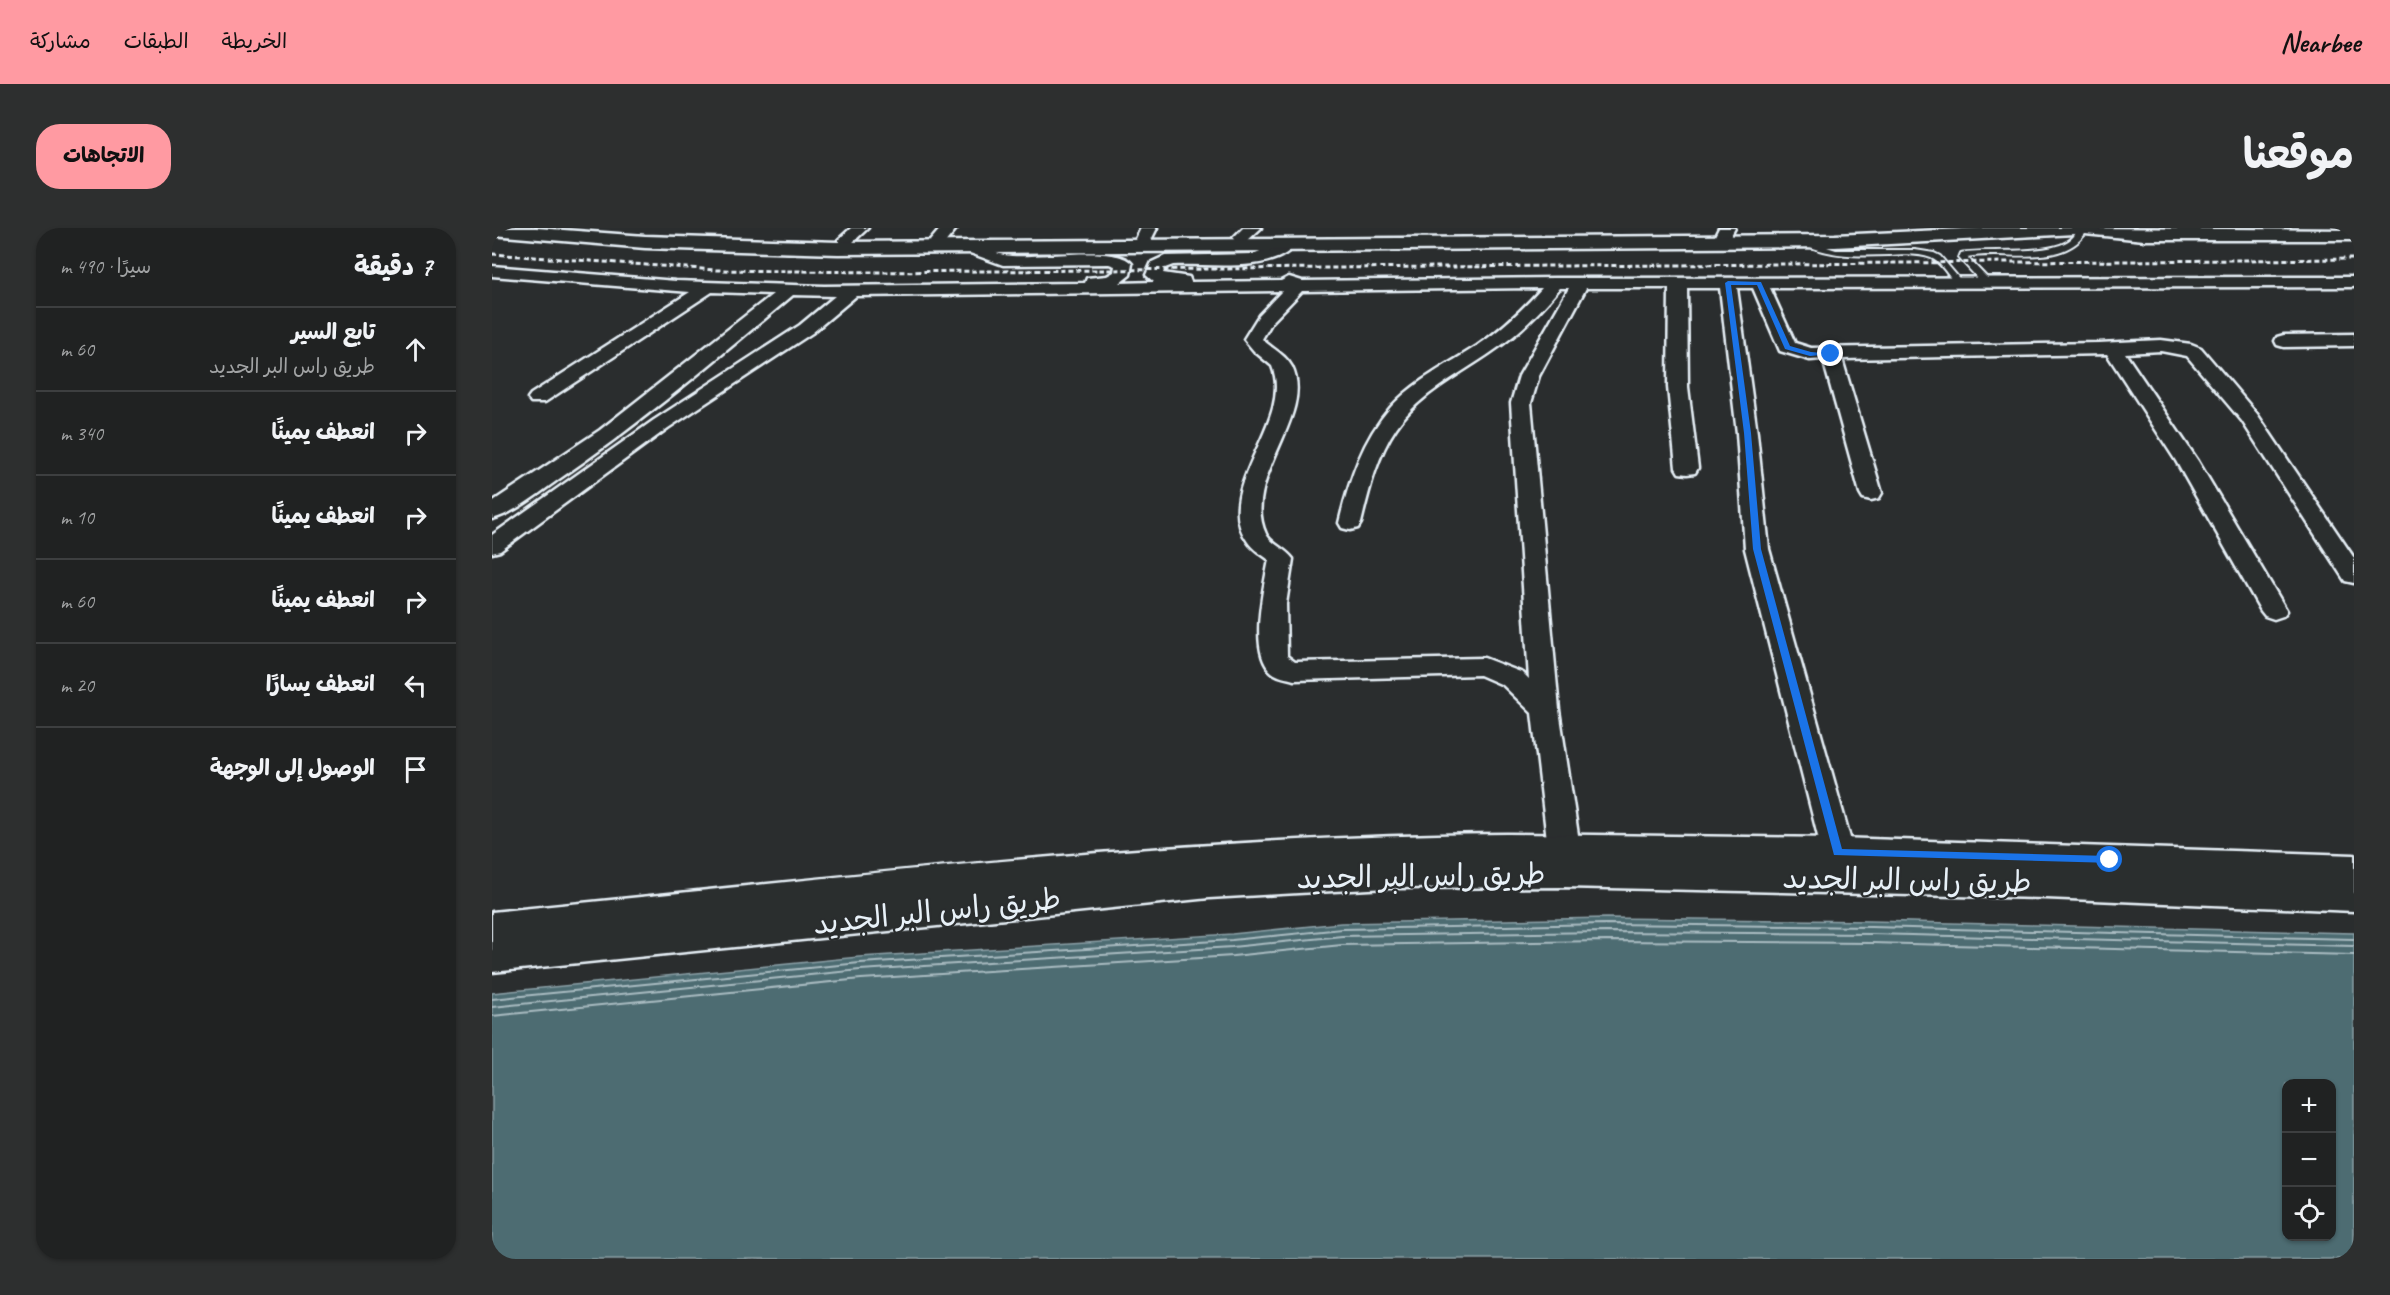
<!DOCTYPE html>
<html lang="ar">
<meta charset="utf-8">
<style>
body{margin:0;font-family:Caveat,"Playpen Sans Arabic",sans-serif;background:#2d2f2f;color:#f1f3f6;direction:rtl}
.controls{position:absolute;right:18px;bottom:18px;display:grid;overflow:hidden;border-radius:12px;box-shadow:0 2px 4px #0004}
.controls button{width:54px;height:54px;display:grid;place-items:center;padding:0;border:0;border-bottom:2px solid #3d3f40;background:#202222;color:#f1f3f6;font:30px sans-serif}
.stop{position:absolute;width:18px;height:18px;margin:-14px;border:4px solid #1a73e8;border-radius:50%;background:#fff}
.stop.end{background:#1a73e8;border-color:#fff;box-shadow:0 2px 6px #0008}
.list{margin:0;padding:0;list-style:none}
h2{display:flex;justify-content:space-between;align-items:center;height:78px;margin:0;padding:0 24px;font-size:26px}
h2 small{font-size:20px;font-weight:400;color:#a2a4a5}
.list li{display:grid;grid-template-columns:39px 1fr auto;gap:18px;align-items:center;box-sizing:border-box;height:84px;padding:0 24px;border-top:2px solid #3d3f40}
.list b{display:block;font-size:22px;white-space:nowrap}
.list p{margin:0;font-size:20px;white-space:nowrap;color:#a2a4a5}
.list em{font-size:20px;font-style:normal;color:#a2a4a5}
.icon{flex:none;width:33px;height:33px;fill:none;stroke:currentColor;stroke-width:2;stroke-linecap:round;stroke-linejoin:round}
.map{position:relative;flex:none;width:1862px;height:1031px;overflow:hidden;direction:ltr;border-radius:24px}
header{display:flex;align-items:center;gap:36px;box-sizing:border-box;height:84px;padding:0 30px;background:#ff9aa2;color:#111}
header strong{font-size:28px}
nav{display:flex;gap:33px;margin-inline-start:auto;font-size:21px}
.intro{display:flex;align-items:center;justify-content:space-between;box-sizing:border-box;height:144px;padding:0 36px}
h1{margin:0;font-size:42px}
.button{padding:15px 27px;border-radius:24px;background:#ff9aa2;color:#111;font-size:21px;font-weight:700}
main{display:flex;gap:36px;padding:0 36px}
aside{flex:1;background:#202222;border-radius:24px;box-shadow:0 2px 4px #0004}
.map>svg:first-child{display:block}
.water{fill:#4e6c72;stroke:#8ca1a8;stroke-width:1.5;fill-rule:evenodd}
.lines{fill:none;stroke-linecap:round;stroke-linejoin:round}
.shore{stroke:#aabcc2;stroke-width:2}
.service-casing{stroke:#e8f1f8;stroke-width:4}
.minor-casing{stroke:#e8f1f8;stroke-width:5}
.secondary-casing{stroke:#e8f1f8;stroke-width:5}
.trunk-casing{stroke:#e8f1f8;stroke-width:5}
.service{fill:#2a2d2e;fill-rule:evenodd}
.minor{fill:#2a2d2e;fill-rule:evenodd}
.secondary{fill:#2a2d2e;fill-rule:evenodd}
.trunk{fill:#2a2d2e;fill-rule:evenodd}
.rail{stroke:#e8f1f8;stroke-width:3;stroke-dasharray:5 3;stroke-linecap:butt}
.route{fill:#1a73e8}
.labels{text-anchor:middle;stroke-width:4.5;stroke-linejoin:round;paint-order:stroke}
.street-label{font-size:30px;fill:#e8f1f8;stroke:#2a2d2e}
</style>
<header>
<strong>Nearbee</strong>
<nav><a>الخريطة</a><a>الطبقات</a><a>مشاركة</a></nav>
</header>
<div class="intro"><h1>موقعنا</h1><a class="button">الاتجاهات</a></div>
<main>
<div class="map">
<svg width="1862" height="1031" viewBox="0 0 1862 1031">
<rect width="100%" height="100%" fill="#2a2d2e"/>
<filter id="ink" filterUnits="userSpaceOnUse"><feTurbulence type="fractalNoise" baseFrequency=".0167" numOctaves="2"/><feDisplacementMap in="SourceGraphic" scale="12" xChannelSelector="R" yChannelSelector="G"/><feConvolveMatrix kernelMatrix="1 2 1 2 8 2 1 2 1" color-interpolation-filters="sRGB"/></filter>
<g filter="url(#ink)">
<path class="water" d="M1114,690L1379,693L1862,705V1031H0V765L367,729L740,706L849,695ZM1794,856H1840V1008H1794Z"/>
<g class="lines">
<g class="shore">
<path d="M0,771L368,735L740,712L850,701L1114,696L1379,699L1862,711"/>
<path d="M0,779L368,742L740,719L850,708L1114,704L1379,706L1862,718"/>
<path d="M0,788L369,751L741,728L850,717L1114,713L1379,715L1862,727"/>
</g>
<defs>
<g id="service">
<path d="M1585,0H1591L1593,6C1567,41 1512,21 1475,29L1498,53V57H1492L1467,30L1469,25C1496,19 1582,32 1585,0Z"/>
<path d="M1314,12L1344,22H1423L1442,25L1448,28L1471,55L1464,57C1457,49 1449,34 1439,30C1427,25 1410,26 1397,27C1366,28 1340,29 1311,16L1310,14Z"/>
</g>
<g id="minor">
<path d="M359,0H376L360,15H348L346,12Z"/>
<path d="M449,0H465L452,16H440L438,13Z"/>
<path d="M649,0H665L658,14H646L644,11Z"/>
<path d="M751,0H769L755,13H743L741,10Z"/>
<path d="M1227,0H1243L1237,11L1231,13L1223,8Z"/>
<path d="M795,12L803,17C781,46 714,35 681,37L673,40L671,45L697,49L699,54L789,53L797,49L810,53L1063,50L1862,49V59L1278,60L1303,115L1319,120L1607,115L1669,112L1699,116L1709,120L1765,186L1862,330V355L1853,353L1750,193L1695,128L1669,123L1633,125L1706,233L1795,383L1791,388L1782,391L1773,388L1769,383L1684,233L1615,126L1350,131L1390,265L1387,270L1379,272L1371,270L1368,265L1331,131L1318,132L1288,123L1261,60H1245L1265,205L1277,321L1362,624L1357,632L1346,636L1335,632L1330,624L1253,321L1245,205L1228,60H1195L1196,159L1206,240L1203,245L1195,246L1187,245L1184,240L1176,159L1177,60H1094L1047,148L1039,175L1067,482L1088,620L1083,628L1072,632L1061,628L1056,620L1040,485L1011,457L988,447L802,452C795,450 786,449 780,444C756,425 772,358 777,332C770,326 761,322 756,314C717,261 803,195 780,138L762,123L752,111L767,87L790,63L364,68L320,105L176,200L8,323L0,325V307L162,192L308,97L343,68L301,67C225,131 149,195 67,251C47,265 23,285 0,291V274L108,202L281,66L220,64L53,174H39L36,170L39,166L198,64L0,48V38L184,53L332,58L593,55L595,50L615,48L622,44L623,38L617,36L511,37L470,22L468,19L476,14C488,17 499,24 512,27C539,33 624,15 640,36L638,47L628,55L662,54L654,47L660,34L673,28L761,26ZM1050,60C1030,82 1009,102 985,118C955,137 923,153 899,179C870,212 857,253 847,295L850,300L858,302L866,300L869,295C877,262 885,228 904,200C928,165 967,147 1001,123C1027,106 1048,84 1068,60H1077L1027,148L1019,175L1037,451L1031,445L992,430L803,434L795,428L794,376L801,331C794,321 779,316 774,306C748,252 824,188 800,139C793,126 780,121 770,111L780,94L810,63Z"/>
<path d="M1862,106V118L1792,119L1785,117L1783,113L1785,109L1792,107Z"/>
</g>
<g id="secondary">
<path d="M1585,0L1862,2V12H1652L1593,6L1587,5Z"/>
<path d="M1015,606L1346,610L1862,627V683L1554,670L1072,659L895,660L717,670L0,744V684C338,651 675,608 1015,606Z"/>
</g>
<path id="trunk" d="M0,0H44L153,8L346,14L1343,7L1492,0H1609L1606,4L1600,5L1343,19L346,26L153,20L0,7Z"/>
</defs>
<use href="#service" class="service-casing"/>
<use href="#minor" class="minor-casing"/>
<use href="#secondary" class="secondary-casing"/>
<use href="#trunk" class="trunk-casing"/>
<use href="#service" class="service"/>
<use href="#minor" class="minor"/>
<use href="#secondary" class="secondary"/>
<use href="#trunk" class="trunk"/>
<path class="rail" d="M0,26L224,42L384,44L1862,31"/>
</g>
</g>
<path class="route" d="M1236,53L1269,54L1298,118L1319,124L1342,126L1318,128L1293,121L1265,57H1239L1259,205L1269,321L1350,621L1618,628L1622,629V635L1342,627L1261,321L1252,205L1233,55Z"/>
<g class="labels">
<g class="street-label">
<text transform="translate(929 648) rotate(-1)" y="10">طريق راس البر الجديد</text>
<text transform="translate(1415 652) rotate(1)" y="10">طريق راس البر الجديد</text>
<text transform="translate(445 683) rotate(-6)" y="10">طريق راس البر الجديد</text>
</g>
</g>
</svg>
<div class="controls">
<button>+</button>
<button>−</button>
<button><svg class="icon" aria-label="locate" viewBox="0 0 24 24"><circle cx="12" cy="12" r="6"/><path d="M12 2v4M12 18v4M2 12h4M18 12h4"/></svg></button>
</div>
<div class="stop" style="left:1618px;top:632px"></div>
<div class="stop end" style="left:1339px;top:126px"></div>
</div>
<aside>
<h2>7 دقيقة<small>سيرًا · 490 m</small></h2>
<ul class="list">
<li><svg class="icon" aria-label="ahead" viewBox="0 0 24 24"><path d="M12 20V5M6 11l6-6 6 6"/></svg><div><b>تابع السير</b><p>طريق راس البر الجديد</p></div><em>60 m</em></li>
<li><svg class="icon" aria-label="right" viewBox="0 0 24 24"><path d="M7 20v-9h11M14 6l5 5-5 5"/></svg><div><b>انعطف يمينًا</b></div><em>340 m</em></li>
<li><svg class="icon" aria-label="right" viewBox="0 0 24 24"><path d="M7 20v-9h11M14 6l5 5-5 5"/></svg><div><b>انعطف يمينًا</b></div><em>10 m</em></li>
<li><svg class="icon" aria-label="right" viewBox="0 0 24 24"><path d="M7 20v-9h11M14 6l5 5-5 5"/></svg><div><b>انعطف يمينًا</b></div><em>60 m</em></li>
<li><svg class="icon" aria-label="left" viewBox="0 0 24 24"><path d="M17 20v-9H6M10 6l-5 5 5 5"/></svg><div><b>انعطف يسارًا</b></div><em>20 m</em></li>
<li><svg class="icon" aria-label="arrive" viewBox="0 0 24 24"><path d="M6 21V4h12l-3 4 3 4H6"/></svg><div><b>الوصول إلى الوجهة</b></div></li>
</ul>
</aside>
</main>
